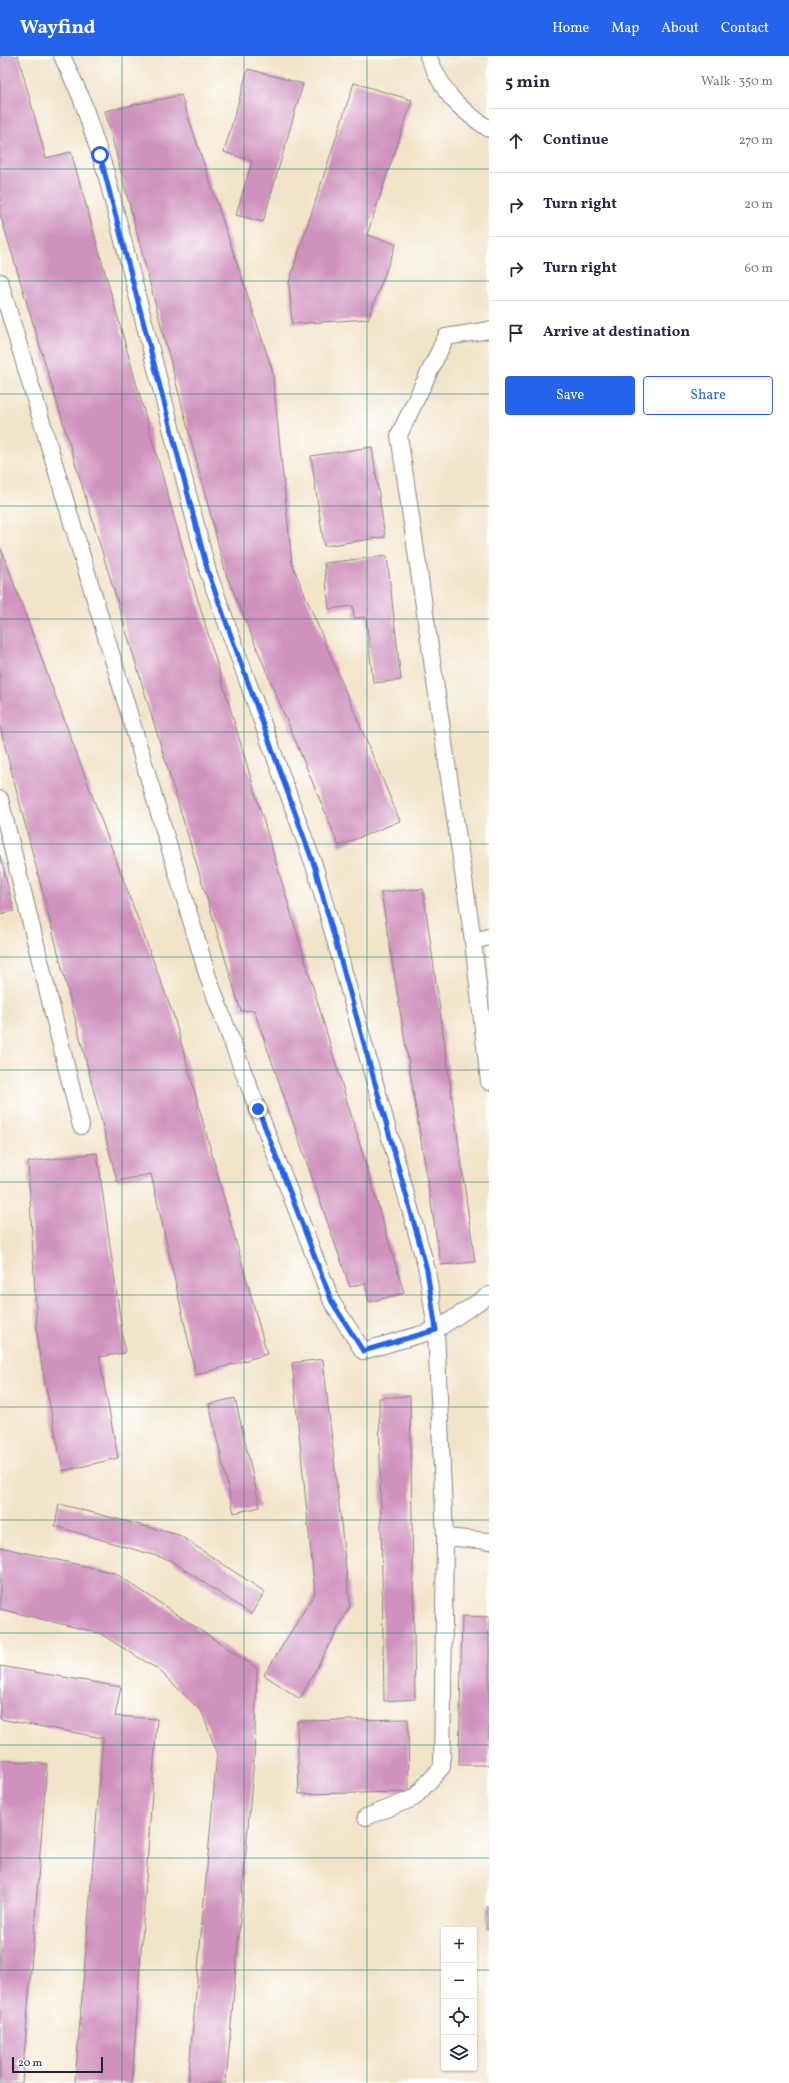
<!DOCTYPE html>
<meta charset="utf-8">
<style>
body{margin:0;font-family:Vollkorn,serif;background:#f2f2f3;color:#1f2937}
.controls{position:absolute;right:12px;bottom:12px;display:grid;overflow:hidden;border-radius:4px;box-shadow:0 1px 3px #0004}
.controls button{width:36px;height:36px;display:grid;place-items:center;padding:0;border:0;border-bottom:1px solid #e0e1e3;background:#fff;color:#1f2937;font:20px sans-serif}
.scale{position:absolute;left:12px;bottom:10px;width:91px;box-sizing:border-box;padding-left:4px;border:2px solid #22223b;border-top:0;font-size:11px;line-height:14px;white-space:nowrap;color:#22223b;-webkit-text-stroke:3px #fff;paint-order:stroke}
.stop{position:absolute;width:12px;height:12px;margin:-9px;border:3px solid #2563eb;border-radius:50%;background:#fff}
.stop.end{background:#2563eb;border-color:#fff;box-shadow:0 1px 4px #0008}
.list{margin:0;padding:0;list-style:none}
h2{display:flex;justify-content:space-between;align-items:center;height:52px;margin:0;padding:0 16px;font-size:17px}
h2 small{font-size:13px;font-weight:400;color:#747a83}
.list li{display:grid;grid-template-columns:26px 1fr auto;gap:12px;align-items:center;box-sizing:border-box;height:64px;padding:0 16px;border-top:1px solid #e0e1e3}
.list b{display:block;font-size:15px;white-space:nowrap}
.list em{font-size:13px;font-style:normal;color:#747a83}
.actions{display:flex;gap:8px;padding:12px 16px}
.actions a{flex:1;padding:9px 0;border:1px solid #2563eb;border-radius:4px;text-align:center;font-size:14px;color:#2563eb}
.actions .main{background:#2563eb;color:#fff}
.icon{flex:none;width:22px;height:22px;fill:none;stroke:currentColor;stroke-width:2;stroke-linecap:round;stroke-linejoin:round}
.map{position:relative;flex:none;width:489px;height:2027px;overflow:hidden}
header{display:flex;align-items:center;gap:24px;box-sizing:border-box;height:56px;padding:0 20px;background:#2563eb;color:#fff}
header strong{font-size:19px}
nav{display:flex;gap:22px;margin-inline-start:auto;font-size:14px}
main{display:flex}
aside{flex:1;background:#fff}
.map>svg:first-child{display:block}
.building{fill:#cf91bd}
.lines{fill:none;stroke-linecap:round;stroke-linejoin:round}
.lane-casing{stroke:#8a8382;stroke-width:18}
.lane{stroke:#fff;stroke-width:16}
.route{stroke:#2563eb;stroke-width:5}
.grid{fill:none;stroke:#0f766e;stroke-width:1;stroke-opacity:0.55}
</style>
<header>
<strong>Wayfind</strong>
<nav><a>Home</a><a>Map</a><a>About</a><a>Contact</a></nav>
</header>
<main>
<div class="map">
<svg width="489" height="2027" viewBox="0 0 489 2027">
<rect width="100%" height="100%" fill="#fff"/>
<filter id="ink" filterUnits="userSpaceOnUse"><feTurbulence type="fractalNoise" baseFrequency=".025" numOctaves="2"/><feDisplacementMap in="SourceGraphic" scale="8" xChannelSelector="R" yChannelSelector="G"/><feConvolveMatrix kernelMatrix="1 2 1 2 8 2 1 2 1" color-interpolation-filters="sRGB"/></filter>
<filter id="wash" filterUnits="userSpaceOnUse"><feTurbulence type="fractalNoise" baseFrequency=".012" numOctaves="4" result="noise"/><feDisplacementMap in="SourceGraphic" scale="16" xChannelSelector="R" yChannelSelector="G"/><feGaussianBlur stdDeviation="0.9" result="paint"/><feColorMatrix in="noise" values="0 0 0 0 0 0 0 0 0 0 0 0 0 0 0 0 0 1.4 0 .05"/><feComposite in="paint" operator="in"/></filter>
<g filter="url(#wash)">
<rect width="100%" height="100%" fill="#f2e4c9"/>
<g id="blocks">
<g class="building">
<path d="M0,0H18L46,102L71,96L189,514L404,1237L369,1246L365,1227L350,1231L254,954L241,955L0,158Z"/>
<path d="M248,13L303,28L263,166L236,159L252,105L224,96Z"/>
<path d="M354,27L412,44L367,179L396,188L368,263L292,268L289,226Z"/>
<path d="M181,39L272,313L292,508L400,765L339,790L226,518L105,55Z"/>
<path d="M372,391L385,481L324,490L311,400Z"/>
<path d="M0,490L174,961L267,1298L196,1319L151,1118L117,1125L0,671Z"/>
<path d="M387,500L401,624L373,627L366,561L354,562L353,550L329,553L324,507Z"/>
<path d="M0,799L14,855L0,858Z"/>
<path d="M423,833L475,1206L441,1209L381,836Z"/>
<path d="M97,1097L125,1297L99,1301L118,1402L63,1415L38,1291L28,1106Z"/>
<path d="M323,1303L350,1550L300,1643L264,1619L315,1537L292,1307Z"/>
<path d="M410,1340L415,1643L384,1645L379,1342Z"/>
<path d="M235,1342L260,1451L234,1457L209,1348Z"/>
<path d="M59,1448L179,1479L265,1536L251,1558L170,1504L55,1470Z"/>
<path d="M0,1491L115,1517L257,1612L254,1701L226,2027H188L217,1697L202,1656L159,1614L99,1577L0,1553Z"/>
<path d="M462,1560L489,1561V1709H459Z"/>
<path d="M0,1610L121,1631L115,1660L157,1663L132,2027H75L103,1682L0,1663Z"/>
<path d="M408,1663L409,1736L299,1738L297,1665Z"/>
<path d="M0,1704L47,1708L22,2027H0Z"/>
<rect x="487" y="1851" width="2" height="22"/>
</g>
</g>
</g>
<g filter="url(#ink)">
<use href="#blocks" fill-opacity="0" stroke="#8a8382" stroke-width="1"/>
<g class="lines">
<defs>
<g id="lane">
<path d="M428,0C445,39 454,49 489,73"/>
<path d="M0,226L208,921L235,994L332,1246L363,1295L436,1274L427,1214L315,812L208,516L105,114L81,41L62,0"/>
<path d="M489,274L446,281L399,379L473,885L489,1026"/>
<path d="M0,743L81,1070"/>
<path d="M473,885L489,881"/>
<path d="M489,1239L436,1274L445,1481L489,1485"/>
<path d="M366,1761L414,1742L442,1711L445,1481"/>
</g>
</defs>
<use href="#lane" class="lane-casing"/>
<use href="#lane" class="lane"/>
</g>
</g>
<g class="lines" filter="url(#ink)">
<path class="route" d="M100,99L208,516L315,812L427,1214L436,1274L363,1295L332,1246L258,1053"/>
</g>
<path class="grid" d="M122,0V2027M244,0V2027M367,0V2027M0,113H489M0,225H489M0,338H489M0,450H489M0,563H489M0,676H489M0,788H489M0,901H489M0,1014H489M0,1126H489M0,1239H489M0,1351H489M0,1464H489M0,1577H489M0,1689H489M0,1802H489M0,1914H444M474,1914H489"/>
</svg>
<div class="controls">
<button>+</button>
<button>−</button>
<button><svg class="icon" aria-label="locate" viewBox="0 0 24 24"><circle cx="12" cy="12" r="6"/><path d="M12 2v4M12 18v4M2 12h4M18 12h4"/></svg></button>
<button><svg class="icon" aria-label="layers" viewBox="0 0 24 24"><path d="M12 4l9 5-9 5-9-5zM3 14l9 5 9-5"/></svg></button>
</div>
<div class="scale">20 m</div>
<div class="stop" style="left:100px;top:99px"></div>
<div class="stop end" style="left:258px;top:1053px"></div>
</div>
<aside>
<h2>5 min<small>Walk · 350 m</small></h2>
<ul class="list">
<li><svg class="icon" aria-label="ahead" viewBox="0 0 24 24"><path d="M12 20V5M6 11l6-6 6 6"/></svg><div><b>Continue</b></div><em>270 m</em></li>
<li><svg class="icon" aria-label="right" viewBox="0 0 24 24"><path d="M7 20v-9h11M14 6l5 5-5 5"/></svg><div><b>Turn right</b></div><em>20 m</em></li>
<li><svg class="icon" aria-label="right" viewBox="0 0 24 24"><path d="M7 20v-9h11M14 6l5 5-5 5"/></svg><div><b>Turn right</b></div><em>60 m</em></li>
<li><svg class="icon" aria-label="arrive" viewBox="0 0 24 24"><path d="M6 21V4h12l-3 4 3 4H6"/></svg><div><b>Arrive at destination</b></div></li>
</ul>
<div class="actions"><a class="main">Save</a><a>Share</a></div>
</aside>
</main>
